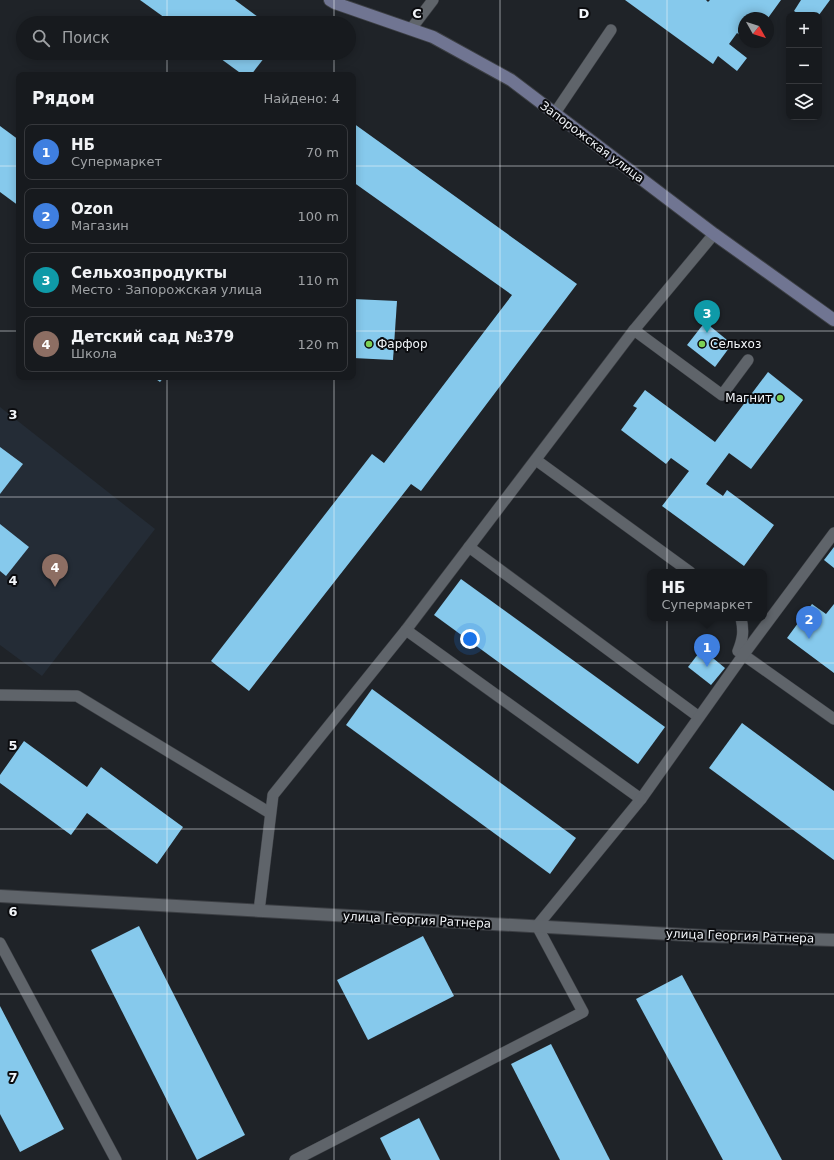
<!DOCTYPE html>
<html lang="ru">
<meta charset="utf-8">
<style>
body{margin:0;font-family:"DejaVu Sans",sans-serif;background:#24272b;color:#f1f3f6}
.controls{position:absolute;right:12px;top:12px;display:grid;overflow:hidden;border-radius:8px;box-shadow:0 2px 10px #0003}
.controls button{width:36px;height:36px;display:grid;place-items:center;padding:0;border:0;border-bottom:1px solid #36383c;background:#171a1e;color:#f1f3f6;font:20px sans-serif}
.compass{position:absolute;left:738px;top:12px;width:36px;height:36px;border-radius:50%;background:#171a1e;box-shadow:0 2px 10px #0003;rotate:129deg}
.you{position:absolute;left:470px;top:639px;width:14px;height:14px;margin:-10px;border:3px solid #fff;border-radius:50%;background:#1a73e8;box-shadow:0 0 0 6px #1a73e833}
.badge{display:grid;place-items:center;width:26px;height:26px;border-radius:50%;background:#7cd155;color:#fff;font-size:13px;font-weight:700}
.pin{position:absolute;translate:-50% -33px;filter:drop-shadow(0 1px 2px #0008)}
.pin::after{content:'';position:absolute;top:21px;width:14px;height:12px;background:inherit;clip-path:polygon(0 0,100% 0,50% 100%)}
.popup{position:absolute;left:647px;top:569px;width:120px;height:52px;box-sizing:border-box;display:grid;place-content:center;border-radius:8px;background:#171a1e;filter:drop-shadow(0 1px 3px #0005);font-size:13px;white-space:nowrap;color:#9ea1a4}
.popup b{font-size:15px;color:#f1f3f6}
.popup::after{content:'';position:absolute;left:50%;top:100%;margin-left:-8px;border:8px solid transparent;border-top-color:#171a1e}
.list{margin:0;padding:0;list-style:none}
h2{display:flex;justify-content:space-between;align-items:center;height:52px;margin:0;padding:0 16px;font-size:17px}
h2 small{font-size:13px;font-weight:400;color:#9ea1a4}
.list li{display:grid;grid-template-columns:26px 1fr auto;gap:12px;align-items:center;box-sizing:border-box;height:56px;margin:0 8px 8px;padding:0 8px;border:1px solid #36383c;border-radius:8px}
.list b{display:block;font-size:15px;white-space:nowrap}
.list p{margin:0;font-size:13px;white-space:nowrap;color:#9ea1a4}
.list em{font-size:13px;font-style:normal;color:#9ea1a4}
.icon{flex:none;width:22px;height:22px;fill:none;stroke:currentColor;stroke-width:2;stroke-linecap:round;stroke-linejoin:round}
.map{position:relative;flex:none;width:834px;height:1160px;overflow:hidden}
.search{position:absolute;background:#171a1e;box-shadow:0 2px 10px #0003;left:16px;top:16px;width:340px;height:44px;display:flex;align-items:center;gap:10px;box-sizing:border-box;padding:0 14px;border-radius:22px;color:#9ea1a4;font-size:15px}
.panel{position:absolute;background:#171a1e;box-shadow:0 2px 10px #0003;left:16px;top:72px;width:340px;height:308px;border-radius:8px}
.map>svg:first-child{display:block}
.built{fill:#242c36}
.building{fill:#86c9ec}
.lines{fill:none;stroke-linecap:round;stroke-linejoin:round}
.lane-casing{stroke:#3c3f44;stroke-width:12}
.street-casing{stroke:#3c3f44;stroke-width:14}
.secondary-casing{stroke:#3c3f44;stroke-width:14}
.lane{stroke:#5f646a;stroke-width:11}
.street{stroke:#5f646a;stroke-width:12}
.secondary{stroke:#707592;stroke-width:12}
.grid{fill:none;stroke:#f2f5f9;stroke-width:1;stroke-opacity:0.55}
.poi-dot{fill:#7cd155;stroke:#0b0c0f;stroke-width:1.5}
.labels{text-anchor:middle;stroke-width:4;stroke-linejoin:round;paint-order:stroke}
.street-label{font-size:12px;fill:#f2f5f9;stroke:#0b0c0f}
.poi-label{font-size:12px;fill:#f2f5f9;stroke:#0b0c0f;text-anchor:start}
.grid-label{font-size:13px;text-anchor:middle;font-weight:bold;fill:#f2f5f9;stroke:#0b0c0f;stroke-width:4;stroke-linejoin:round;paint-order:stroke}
</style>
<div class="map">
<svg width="834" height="1160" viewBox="0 0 834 1160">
<rect width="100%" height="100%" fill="#1f2328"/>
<path class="built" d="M0,407L155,529L42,676L0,645Z"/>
<g class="building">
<path d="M140,0H235L266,23H172Z"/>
<path d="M625,0H706L708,2L710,0H781L768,18H744V38L737,33L729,44L747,58L737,71L718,56L713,64Z"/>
<path d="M801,0H830L819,15H800L794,11Z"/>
<path d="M213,53H268L251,75H243Z"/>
<path d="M353,123L577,284L421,491L411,484L249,691L211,661L372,454L384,463L512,295L353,182Z"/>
<path d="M0,126L19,140V206L0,192Z"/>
<path d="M353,299L397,301L393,360L353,358Z"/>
<path d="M705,322L732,344L715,367L687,345Z"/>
<path d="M768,372L803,400L751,469L729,453L706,484L723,496L727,490L774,525L744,566L662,506L689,471L671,458L666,464L621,430L637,408L633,406L645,390L715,442Z"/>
<path d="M153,377H164L160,382Z"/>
<path d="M0,447L23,464L0,494Z"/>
<path d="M0,524L29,547L6,576L0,571Z"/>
<path d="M834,547V568L824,560Z"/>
<path d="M461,579L665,727L638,764L434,615Z"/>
<path d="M812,604L826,614L834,604V673L787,638Z"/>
<path d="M702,649L725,668L711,685L688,667Z"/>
<path d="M372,689L576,838L550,874L346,725Z"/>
<path d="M742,723L834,791V860L709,768Z"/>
<path d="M24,741L87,787L101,767L183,827L157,864L87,813L71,835L0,783V775Z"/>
<path d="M139,926L245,1135L197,1160L91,950Z"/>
<path d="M423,936L454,996L368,1040L337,980Z"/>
<path d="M682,975L782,1160H723L636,999Z"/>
<path d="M0,1006L64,1129L20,1152L0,1114Z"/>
<path d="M551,1044L610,1160H560L511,1064Z"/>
<path d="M419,1118L440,1160H391L380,1138Z"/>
</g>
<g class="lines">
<defs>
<g id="lane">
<path d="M411,29L433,0"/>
<path d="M555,113L611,30"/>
<path d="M634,330L722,395L748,360"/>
<path d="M536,460L690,572"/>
<path d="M469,547L699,717"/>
<path d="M741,618C744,631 743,639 738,651L834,719"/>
<path d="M406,630L634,330L714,234"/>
<path d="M0,695L77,696L270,813"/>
<path d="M259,911L273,795L406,630L641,799L744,654L834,533"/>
<path d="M0,943L116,1160"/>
<path d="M295,1160L583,1012L537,926L641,799"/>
</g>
<path id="street" d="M0,896L706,936L834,940"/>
<path id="secondary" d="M330,0L335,3L433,37L511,80L714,234L834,320"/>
</defs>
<use href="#lane" class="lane-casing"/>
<use href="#street" class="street-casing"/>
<use href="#secondary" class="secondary-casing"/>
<use href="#lane" class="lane"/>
<use href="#street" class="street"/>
<use href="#secondary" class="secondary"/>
</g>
<path class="grid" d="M167,0V23M334,0V23M500,0V1160M667,0V1160M167,53V75M334,53V75M0,166H19M353,166H834M0,331H19M353,331H834M167,377V1160M334,377V1160M0,497H834M0,663H834M0,829H834M0,994H834"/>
<g class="poi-dot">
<circle cx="369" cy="344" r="4"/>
<circle cx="702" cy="344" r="4"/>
<circle cx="780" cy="398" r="4"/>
</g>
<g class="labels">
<g class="street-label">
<text transform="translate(592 142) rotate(37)" y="4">Запорожская улица</text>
<text transform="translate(417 920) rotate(3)" y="4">улица Георгия Ратнера</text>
<text transform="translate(740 936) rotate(2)" y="4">улица Георгия Ратнера</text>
</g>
<g class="poi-label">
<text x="377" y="348">Фарфор</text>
<text x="710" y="348">Сельхоз</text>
<text x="772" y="402" text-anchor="end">Магнит</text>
</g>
</g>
<g class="grid-label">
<text x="417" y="18">C</text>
<text x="584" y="18">D</text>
<text x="13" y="419">3</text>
<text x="13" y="585">4</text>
<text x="13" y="750">5</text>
<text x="13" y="916">6</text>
<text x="13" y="1082">7</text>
</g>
</svg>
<div class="controls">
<button>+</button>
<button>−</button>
<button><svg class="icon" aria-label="layers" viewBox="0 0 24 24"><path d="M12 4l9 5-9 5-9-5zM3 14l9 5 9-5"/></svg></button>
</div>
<svg class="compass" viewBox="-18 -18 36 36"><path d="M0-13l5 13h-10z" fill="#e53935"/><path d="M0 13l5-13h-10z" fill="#9ea1a4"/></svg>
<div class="you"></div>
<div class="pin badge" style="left:707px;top:667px;background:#3f7fe0">1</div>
<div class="popup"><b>НБ</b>Супермаркет</div>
<div class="pin badge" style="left:809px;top:639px;background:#3f7fe0">2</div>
<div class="pin badge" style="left:707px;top:333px;background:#0f9aa8">3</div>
<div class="pin badge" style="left:55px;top:587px;background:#8d6e63">4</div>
<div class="search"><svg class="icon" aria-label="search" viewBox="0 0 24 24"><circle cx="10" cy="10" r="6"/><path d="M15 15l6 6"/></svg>Поиск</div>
<section class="panel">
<h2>Рядом<small>Найдено: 4</small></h2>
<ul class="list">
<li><span class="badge" style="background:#3f7fe0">1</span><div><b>НБ</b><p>Супермаркет</p></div><em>70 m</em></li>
<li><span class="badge" style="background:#3f7fe0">2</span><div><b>Ozon</b><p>Магазин</p></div><em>100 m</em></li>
<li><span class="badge" style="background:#0f9aa8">3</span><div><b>Сельхозпродукты</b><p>Место · Запорожская улица</p></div><em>110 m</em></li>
<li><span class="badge" style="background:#8d6e63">4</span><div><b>Детский сад №379</b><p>Школа</p></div><em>120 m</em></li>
</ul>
</section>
</div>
